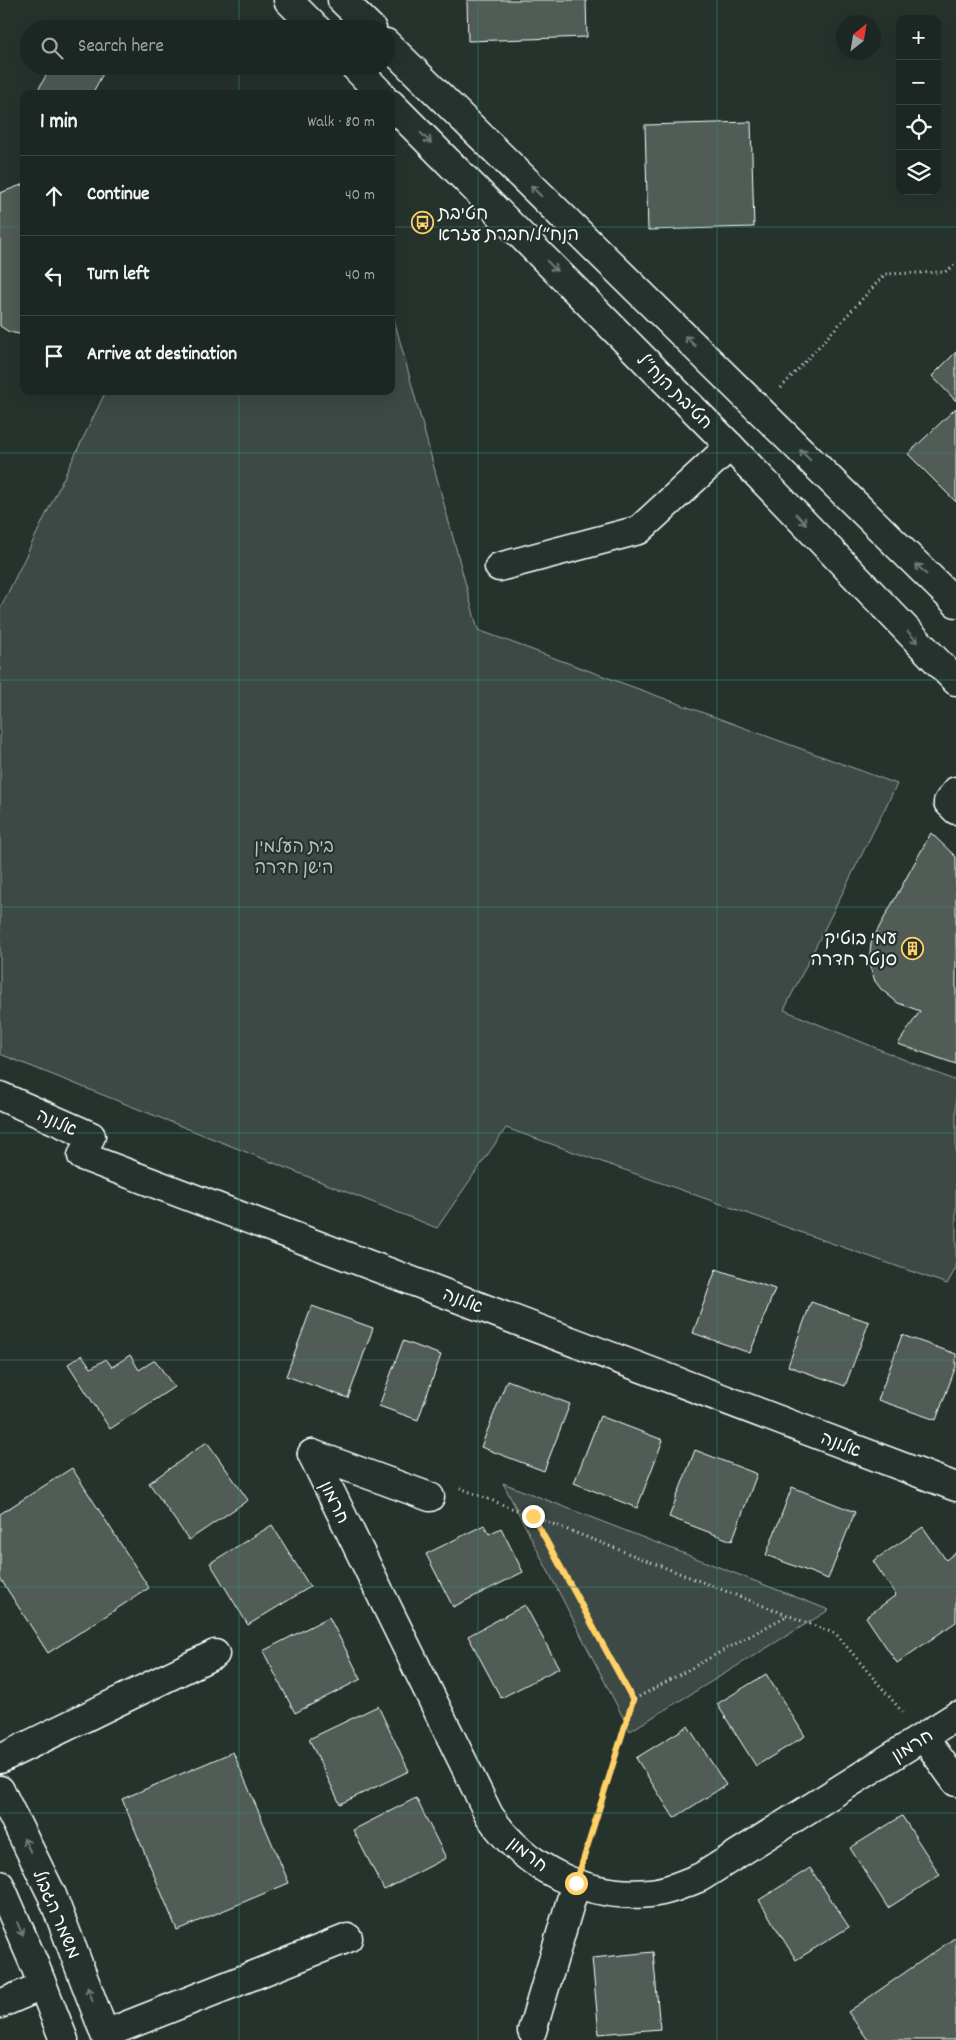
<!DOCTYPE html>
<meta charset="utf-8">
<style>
body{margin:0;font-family:Dekko,"Playpen Sans Hebrew",sans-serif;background:#252e2a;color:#f1f3f6}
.controls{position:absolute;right:15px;top:15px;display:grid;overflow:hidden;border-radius:10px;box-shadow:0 5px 20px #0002}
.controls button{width:45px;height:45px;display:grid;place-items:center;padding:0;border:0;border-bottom:1px solid #3a4340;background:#1c2622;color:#f1f3f6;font:25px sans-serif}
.compass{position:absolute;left:836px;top:15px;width:45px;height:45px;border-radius:50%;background:#1c2622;box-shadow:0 5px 20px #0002;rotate:30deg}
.stop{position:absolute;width:15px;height:15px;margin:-11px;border:4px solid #ffd166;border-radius:50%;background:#fff}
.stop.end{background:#ffd166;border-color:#fff;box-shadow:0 1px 5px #0008}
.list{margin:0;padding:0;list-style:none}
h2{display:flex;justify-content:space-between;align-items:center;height:65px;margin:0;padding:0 20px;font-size:21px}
h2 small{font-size:16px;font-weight:400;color:#a0a5a5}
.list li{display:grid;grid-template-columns:32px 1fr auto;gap:15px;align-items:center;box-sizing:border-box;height:80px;padding:0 20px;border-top:1px solid #3a4340}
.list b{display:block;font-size:19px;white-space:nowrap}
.list em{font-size:16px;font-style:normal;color:#a0a5a5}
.icon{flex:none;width:28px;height:28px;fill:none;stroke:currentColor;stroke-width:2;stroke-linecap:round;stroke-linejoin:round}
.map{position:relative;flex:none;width:956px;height:2040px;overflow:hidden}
.search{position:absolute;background:#1c2622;box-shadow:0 5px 20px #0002;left:20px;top:20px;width:375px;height:55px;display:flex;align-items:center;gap:12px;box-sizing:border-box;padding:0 18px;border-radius:28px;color:#a0a5a5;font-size:19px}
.panel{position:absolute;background:#1c2622;box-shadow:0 5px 20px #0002;left:20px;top:90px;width:375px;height:305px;border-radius:10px}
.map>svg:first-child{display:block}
.green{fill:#3e4944;stroke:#9ea4a2}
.building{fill:#515c57;stroke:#fff}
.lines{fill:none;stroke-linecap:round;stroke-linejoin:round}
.minor-casing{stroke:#fff;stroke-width:31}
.major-casing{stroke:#fff;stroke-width:31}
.path{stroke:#fff;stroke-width:3;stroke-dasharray:1 4;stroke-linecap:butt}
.minor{stroke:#26332d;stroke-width:28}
.major{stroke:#26332d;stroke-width:28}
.oneway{stroke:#727a76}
.route{stroke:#ffd166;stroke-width:6}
.grid{fill:none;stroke:#338b84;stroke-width:1;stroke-opacity:0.55}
.labels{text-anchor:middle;stroke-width:4.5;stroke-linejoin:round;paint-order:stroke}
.poi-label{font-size:18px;fill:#fff;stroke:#26332d;text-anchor:start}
.street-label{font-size:18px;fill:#fff;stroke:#26332d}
.park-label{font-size:18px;fill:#bbbfbe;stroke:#26332d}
</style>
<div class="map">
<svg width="956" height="2040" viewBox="0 0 956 2040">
<rect width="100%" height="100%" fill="#26332d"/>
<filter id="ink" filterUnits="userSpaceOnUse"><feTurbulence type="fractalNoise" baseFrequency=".02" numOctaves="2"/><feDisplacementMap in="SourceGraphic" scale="10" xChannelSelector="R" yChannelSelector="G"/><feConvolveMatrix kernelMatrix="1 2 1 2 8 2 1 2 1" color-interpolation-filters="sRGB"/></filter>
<g filter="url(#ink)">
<g class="green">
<path d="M391,308L478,630L897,784L784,1010L956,1081V1268L947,1284L506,1128L437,1228L0,1054V609L106,391H391Z"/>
<path d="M503,1483L829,1610L630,1731Z"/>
</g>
<g class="building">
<path d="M467,0H586L587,37L468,41Z"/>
<path d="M51,66H107L92,94H36Z"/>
<path d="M751,122L754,227L648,230L645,125Z"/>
<path d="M24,184V335L9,332L0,326V193Z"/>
<path d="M956,352V401L932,376Z"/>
<path d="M956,408V502L908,454Z"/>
<path d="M931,833L956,857V1064L898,1044L920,1011L898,1003L881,989L875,981L869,963L871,943L876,933Z"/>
<path d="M716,1269L775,1289L750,1353L693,1333Z"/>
<path d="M811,1302L869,1322L845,1386L788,1366Z"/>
<path d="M312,1306L373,1328L348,1398L286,1376Z"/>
<path d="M902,1335L956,1354V1366L936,1420L878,1400Z"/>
<path d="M403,1341L441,1355L418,1420L379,1406Z"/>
<path d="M82,1355L91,1368L106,1359L112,1367L130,1355L139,1370L155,1360L174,1387L110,1429L68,1364Z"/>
<path d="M507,1380L570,1404L544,1471L481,1447Z"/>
<path d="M600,1416L663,1440L637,1508L574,1483Z"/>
<path d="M207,1442L248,1500L189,1540L149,1483Z"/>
<path d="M695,1450L757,1474L732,1541L669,1517Z"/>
<path d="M72,1468L149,1588L48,1653L0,1578V1514Z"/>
<path d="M792,1487L855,1512L828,1579L766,1555Z"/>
<path d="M272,1525L310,1587L248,1625L210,1563Z"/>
<path d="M484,1525L489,1534L501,1528L523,1572L453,1607L426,1554Z"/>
<path d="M923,1527L946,1560L956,1552V1622L897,1663L866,1617L896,1595L873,1561Z"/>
<path d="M525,1605L559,1668L501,1698L468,1636Z"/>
<path d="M329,1617L361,1679L295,1713L263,1651Z"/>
<path d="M766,1674L805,1736L756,1766L717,1704Z"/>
<path d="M378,1706L409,1771L340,1804L309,1739Z"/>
<path d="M688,1726L726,1785L674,1818L636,1758Z"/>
<path d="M233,1752L289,1883L177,1930L122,1799Z"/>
<path d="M416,1798L446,1858L384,1890L353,1830Z"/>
<path d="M902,1816L940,1875L888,1908L850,1848Z"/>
<path d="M810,1868L849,1927L796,1960L759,1900Z"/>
<path d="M956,1937V2040H868L848,2012Z"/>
<path d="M653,1952L660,2029L599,2034L592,1958Z"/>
</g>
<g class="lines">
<defs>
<g id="minor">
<path d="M288,0L317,29"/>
<path d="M342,0L372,29"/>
<path d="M386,43L956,603"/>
<path d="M354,66L381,94"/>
<path d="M391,104L730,446L956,681"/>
<path d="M499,567L639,530L730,446"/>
<path d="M956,791L948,802L956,810"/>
<path d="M0,1096L91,1136L82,1156L956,1487"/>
<path d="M312,1454L489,1815C524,1868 587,1899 650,1893C668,1891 684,1884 701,1877L956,1716"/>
<path d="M312,1454L430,1497"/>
<path d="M924,1737L956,1782"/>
<path d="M0,1759L215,1654"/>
<path d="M0,2004L42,1986"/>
<path d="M532,2031L576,1883"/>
<path d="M105,2034L348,1938"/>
</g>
<g id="major">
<path d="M0,1790L52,1895L107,2040"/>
<path d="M0,1885L35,1966L64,2040"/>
</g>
</defs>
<use href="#minor" class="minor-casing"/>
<use href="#major" class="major-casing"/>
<g class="path">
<path d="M781,388L885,274L945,272L956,264"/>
<path d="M460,1488L836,1634L904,1714"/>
<path d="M534,1517L633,1700L788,1615"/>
<path d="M585,1855L633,1700"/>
</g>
<use href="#minor" class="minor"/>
<use href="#major" class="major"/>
</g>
<defs><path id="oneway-shaft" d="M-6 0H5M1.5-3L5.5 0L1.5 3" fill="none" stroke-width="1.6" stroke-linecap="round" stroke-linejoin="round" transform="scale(1.25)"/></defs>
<g class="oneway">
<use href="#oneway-shaft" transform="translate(426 138) rotate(45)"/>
<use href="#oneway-shaft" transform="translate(536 191) rotate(-135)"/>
<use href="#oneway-shaft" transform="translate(552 266) rotate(45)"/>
<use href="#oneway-shaft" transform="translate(690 341) rotate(-135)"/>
<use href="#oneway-shaft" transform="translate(805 455) rotate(-135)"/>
<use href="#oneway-shaft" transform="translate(801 519) rotate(46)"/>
<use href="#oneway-shaft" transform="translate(921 569) rotate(-135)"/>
<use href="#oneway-shaft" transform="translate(913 637) rotate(46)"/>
<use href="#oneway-shaft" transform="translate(27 1845) rotate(-116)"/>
<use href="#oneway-shaft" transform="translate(20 1929) rotate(67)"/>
<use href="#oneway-shaft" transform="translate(90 1994) rotate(-110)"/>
</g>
</g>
<g class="lines" filter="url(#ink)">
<path class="route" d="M533,1516L633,1700L576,1883"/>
</g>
<path class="grid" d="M239,0V29M478,0V2040M717,0V2040M239,66V94M0,227H24M391,227H956M239,391V2040M0,453H956M0,680H956M0,907H956M0,1133H956M0,1360H956M0,1587H956M0,1813H956"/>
<defs>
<symbol id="bus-ring" viewBox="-11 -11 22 22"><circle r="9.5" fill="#26332d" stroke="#ffd166" stroke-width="1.5"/><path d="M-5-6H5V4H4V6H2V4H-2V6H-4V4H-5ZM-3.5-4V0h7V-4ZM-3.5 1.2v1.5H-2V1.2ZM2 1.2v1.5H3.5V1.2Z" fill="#ffd166"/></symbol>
<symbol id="building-ring" viewBox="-11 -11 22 22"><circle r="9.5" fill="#26332d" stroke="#ffd166" stroke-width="1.5"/><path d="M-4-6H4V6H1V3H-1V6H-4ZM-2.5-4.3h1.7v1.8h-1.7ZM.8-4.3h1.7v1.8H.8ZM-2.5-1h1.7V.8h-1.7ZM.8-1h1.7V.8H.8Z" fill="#ffd166"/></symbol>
</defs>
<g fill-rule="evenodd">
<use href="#bus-ring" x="410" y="210" width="25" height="25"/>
<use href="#building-ring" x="900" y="936" width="25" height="25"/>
</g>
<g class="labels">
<g class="poi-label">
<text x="438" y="219">חטיבת<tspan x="438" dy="21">הנח״ל/חברת עזרא</tspan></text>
<text x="897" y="944" text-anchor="end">עמי בוטיק<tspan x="897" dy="21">סנטר חדרה</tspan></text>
</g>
<g class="street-label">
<text transform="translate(675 391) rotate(45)" y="6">חטיבת הנח״ל</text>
<text transform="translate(57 1122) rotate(24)" y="6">אלונה</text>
<text transform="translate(463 1300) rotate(21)" y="6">אלונה</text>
<text transform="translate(841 1444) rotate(21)" y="6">אלונה</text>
<text transform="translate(335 1502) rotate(64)" y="6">חרמון</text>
<text transform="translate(912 1745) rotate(-32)" y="6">חרמון</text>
<text transform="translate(528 1854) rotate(38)" y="6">חרמון</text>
<text transform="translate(57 1914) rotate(67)" y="6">משמר הגבול</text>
</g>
<g class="park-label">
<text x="294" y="852">בית העלמין<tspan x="294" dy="21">הישן חדרה</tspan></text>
</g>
</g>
</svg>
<div class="controls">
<button>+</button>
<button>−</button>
<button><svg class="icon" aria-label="locate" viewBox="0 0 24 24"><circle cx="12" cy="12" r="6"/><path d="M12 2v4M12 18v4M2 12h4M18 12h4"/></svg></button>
<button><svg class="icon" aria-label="layers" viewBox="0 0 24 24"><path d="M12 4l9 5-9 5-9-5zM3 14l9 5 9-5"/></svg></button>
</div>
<svg class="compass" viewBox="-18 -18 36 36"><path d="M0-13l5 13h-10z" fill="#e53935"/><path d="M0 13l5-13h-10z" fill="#a0a5a5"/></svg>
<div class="stop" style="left:576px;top:1883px"></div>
<div class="stop end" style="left:533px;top:1516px"></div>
<div class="search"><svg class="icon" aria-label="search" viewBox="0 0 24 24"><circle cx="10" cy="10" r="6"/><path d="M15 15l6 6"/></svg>Search here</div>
<section class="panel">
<h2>1 min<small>Walk · 80 m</small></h2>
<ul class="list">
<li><svg class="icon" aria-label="ahead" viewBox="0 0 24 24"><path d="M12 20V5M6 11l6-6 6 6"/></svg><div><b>Continue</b></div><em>40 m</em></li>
<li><svg class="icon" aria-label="left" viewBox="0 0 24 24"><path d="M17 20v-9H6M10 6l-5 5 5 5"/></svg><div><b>Turn left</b></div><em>40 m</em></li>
<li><svg class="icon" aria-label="arrive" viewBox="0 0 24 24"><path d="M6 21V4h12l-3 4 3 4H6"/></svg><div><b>Arrive at destination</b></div></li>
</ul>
</section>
</div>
